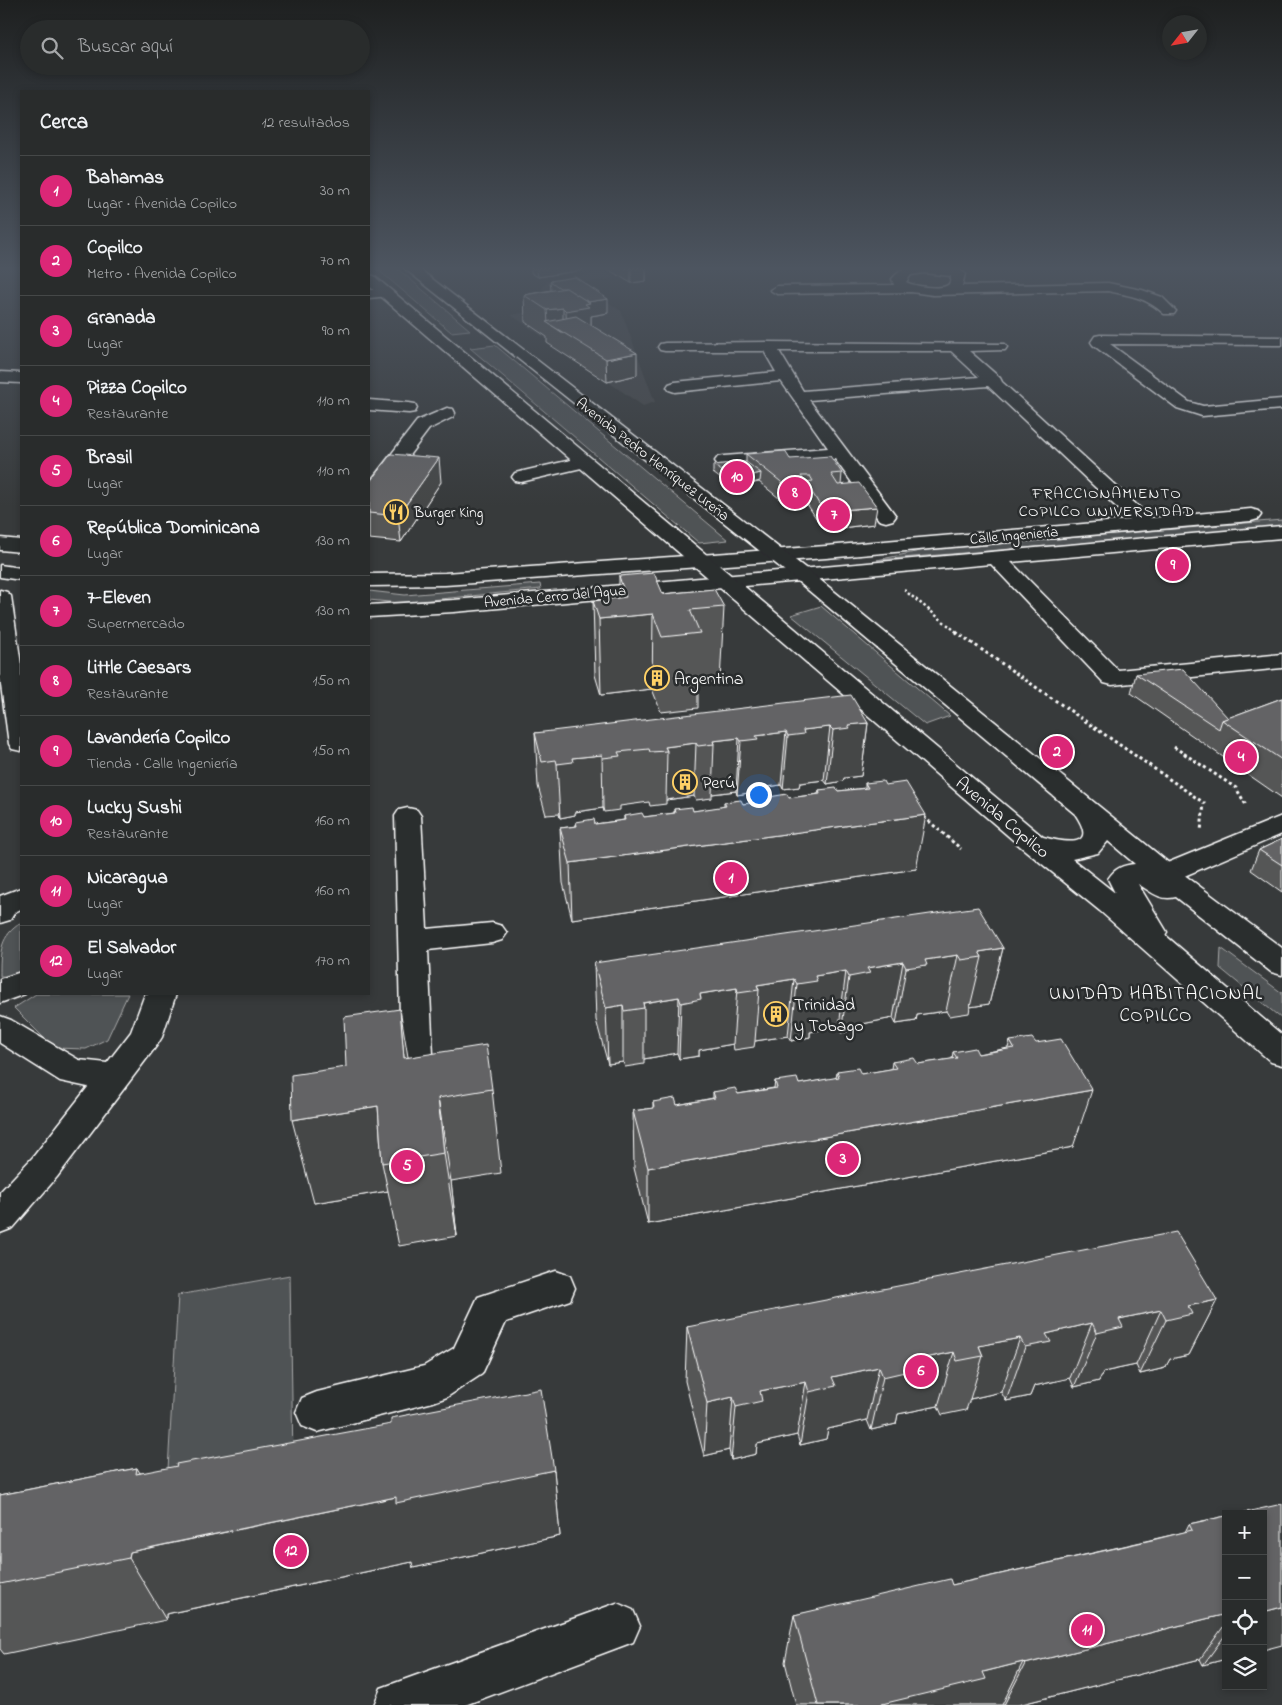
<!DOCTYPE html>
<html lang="es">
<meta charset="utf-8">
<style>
body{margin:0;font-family:"Indie Flower",sans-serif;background:#353838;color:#f1f3f6}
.controls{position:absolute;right:15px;bottom:15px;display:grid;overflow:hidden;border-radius:0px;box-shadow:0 2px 8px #0003}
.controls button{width:45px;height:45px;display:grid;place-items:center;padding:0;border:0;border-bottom:1px solid #454848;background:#292c2c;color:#f1f3f6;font:25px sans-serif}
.compass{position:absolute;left:1162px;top:15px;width:45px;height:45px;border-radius:50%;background:#292c2c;box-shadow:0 2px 8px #0003;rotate:239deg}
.you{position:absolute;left:758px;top:794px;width:18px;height:18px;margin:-12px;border:4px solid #fff;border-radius:50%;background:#1a73e8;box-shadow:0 0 0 8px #1a73e833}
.badge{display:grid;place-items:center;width:32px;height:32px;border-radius:50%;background:#db2777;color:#fff;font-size:16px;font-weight:700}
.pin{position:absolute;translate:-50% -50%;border:2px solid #fff;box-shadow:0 1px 5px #0006}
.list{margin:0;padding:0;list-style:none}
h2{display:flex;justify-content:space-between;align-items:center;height:65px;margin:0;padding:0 20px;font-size:21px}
h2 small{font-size:16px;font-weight:400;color:#a5a7a9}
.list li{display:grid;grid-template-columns:32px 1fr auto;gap:15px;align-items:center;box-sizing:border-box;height:70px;padding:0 20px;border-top:1px solid #454848}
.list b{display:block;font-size:19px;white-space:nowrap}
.list p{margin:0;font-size:16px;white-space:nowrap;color:#a5a7a9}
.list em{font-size:16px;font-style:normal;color:#a5a7a9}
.icon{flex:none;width:28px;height:28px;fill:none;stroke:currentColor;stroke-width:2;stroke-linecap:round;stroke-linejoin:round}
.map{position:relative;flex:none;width:1282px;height:1705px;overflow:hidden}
.search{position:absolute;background:#292c2c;box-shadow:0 2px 8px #0003;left:20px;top:20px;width:350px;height:55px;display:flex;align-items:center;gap:12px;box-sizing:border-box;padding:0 18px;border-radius:28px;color:#a5a7a9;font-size:19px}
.panel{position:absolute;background:#292c2c;box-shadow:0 2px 8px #0003;left:20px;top:90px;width:350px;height:905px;border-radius:0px}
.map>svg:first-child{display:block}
.built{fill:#444748}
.green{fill:#505354;stroke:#a8a9aa}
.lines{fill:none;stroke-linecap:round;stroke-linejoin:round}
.minor-casing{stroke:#fff;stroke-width:3}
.major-casing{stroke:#fff;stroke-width:3}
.path-far1{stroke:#fff;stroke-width:2.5;stroke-dasharray:2.5 2.5;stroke-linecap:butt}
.path{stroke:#fff;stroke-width:3;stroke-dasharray:3 3;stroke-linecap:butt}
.minor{fill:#2a2d2e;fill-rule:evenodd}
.major{fill:#2a2d2e;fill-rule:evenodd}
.wall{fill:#555657;stroke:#fff}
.shaded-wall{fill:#454647;stroke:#fff}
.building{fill:#636465;stroke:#fff;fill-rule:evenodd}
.labels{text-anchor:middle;stroke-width:5;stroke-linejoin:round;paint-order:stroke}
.far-street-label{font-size:15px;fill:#fff;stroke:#2a2d2e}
.far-poi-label{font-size:15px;fill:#fff;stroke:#2a2d2e;text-anchor:start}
.far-neighbourhood-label{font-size:16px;letter-spacing:1px;fill:#fff;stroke:#2a2d2e}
.poi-label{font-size:18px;fill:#fff;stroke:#2a2d2e;text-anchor:start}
.street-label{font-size:18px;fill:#fff;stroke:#2a2d2e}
.neighbourhood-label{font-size:19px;letter-spacing:1px;fill:#fff;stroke:#2a2d2e}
</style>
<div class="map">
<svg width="1282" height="1705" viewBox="0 0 1282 1705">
<rect width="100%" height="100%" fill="#373a3b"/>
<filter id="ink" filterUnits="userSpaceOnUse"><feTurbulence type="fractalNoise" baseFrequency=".02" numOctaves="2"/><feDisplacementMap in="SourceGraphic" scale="10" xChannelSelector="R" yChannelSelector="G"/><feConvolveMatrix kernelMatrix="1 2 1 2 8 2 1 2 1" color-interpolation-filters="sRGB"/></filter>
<g filter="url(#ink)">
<path class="built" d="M604,272L615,278L581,284L621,311L655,402L643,406L511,315L527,312L547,281Z"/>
<g class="green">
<path d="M376,268H397L470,330L451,332Z"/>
<path d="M495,345L728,540L699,543L470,348Z"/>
<path d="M1282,520V527L877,560L925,550Z"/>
<path d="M540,584L541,589L399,603L369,600V591L405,595Z"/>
<path d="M821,606L950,716L925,725L791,615Z"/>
<path d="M21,923V972L11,977L0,976C0,951 0,936 21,923Z"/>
<path d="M1221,948L1282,993V1019L1220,968Z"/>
<path d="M36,994H128L107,1039L86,1049L54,1048L14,1008Z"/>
<path d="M290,1275L293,1462L167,1487L178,1295Z"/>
</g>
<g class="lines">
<defs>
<g id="minor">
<path d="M907,268C920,267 956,264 965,274L962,286L1108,283L1142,290L1162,297L1176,311L1174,314H1164C1146,297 1131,296 1108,291L933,295L911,292L777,294L770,290L777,286L894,285L892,279C896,274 901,270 907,268ZM924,273L951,276C951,278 950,282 949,284C943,291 913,286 906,282L911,275Z"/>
<path d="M385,289L390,290L392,293L390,296L369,298V290Z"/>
<path d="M1100,335L1282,337V345L1110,344L1189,402L1203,406L1282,399V409L1202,416L1177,408L1093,345L1091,342L1095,336Z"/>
<path d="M768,342L1005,344L1007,347L1005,350L969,351L1000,378L1002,382L1151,518L1251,509L1258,511L1261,515L1258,519L1251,521L826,558L445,585L369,586V574L445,573L826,546L1130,520L988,386L809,400L896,516L893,520L886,522L879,520L835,459L724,466L718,465L715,461L718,457L724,456L828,448L781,381L675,392L669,390L667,387L669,384L675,382L776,372L764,351H665L660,350L658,347L660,344L665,343ZM779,351H951L979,377L803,391Z"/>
<path d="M0,372L21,373V383L0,382Z"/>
<path d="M369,400L409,403L415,404L417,408L415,412L409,413L369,410Z"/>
<path d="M447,408L453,409L455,413L453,417L429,429L376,499L369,501V483L417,421Z"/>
<path d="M584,457L590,458L593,462L590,466L521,482L515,481L512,477L515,473Z"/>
<path d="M1282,526V538L1011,562L1118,670L1282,654V668L1112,685L1104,683L991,564L454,612L369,617V605L454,600Z"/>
<path d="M0,538L21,540V552L0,550Z"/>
<path d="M0,565L21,568V580L0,577Z"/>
<path d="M0,590L7,592L11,596L21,665V751L12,749L9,744L0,678Z"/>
<path d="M408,808L417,810L421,816L427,929L492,923L502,926L507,933L502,940L492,943L428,950L433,1055L428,1064L417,1067L406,1064L401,1055L395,816L399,810Z"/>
<path d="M1282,816V834L1175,880L1165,883L1155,880L1151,874L1155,868Z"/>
<path d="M21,888V909L15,912L10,920L0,923V896Z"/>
<path d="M21,972V994H25L0,1003V979Z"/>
<path d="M145,994H176L162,1037L157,1045L57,1177L13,1228L0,1233V1192L33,1157L88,1087L60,1081L0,1043V1016L11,1020L79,1060L107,1063L131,1032Z"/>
<path d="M556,1271L570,1276L575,1288L570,1300L506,1322L482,1374L447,1397L433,1402L317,1432L302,1426L296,1412L302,1398L317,1392L424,1366L454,1348L478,1297Z"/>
<path d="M617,1603L633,1610L640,1626L633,1642L465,1705H374L381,1688Z"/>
</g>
<path id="major" d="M404,268H418L809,571L1175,868L1282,948V975L1271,972L1176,897C1159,901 1152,892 1138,884L1167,932L1165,935L1282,1035V1065L1271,1062L1100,911L1020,846L369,286V275L374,276L1043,837C1066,843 1099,849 1075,814L795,579ZM1108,841L1135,864C1123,865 1115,868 1108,879L1115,893L1072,859L1098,853Z"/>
</defs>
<use href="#minor" class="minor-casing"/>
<use href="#major" class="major-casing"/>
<path class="path-far1" d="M904,590L958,633"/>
<g class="path">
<path d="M956,632L1204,803L1201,831"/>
<path d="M1174,747L1236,788L1246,805"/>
<path d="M924,817L961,849"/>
</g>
<use href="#minor" class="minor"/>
<use href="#major" class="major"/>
</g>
<g class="wall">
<path d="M531,268H583V270L538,277L531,273Z"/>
<path d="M609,268H646V281L631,283L609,270Z"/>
<path d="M550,281L608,313L591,316V325L637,375L607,382L547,343V337L525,322L524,295L551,290Z"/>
<path d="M746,454L790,459L842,473L841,485L874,524L841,528L818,521L807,504L789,506L759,482L733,488L713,473V465L746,462Z"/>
<path d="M441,482L401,542L369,539V483Z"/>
<path d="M619,576L663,594L724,607L720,681L698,684V708L661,712L652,689L601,695L595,675L593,601L619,598Z"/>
<path d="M1136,674L1228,718L1282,698V798L1131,693Z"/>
<path d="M868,723L861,776L844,778L843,781L827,784L824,780L800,783L799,787L783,789L781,785L754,789V792L737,795L736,791L712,794V798L696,800L694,796L666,800V804L650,806L649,802L620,806V810L604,812L603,808L575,812V815L560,818L559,814L546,815L538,786L535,733Z"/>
<path d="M865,783L916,869L572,919L563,883L560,828L576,826V822L595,824L624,820V816L644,817L674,813V809L693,811L724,807V802L743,804L769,801V797L789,798L818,794L819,790L838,791L865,788Z"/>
<path d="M1282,839V892L1251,870L1259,850Z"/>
<path d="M1003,948L989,1004L970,1007L969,1013L949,1016L946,1011L917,1015L916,1021L896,1024L893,1018L862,1024L861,1029L841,1033L839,1027L810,1032V1037L791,1041L788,1036L755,1041L754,1047L734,1050L733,1044L699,1050V1056L679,1059L677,1053L644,1059V1064L625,1067L623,1062L608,1064L596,1020L594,963Z"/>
<path d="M1010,1041L1073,1147L648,1224L634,1168L633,1111L653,1108V1102L677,1105L713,1098V1092L738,1094L774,1088L775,1081L799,1084L836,1078L837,1071L861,1074L891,1069L892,1062L918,1064L952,1059L953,1052L978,1054L1008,1048Z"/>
<path d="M408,1057L492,1089L501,1173L451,1181L457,1236L399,1246L388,1191L314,1203Z"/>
<path d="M1217,1300L1189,1355L1170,1359L1165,1368L1140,1374L1136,1365L1103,1372L1099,1381L1074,1387L1070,1378L1034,1386L1030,1396L1006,1401L1001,1392L970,1399L966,1410L942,1415L938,1406L898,1414L896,1424L871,1430L867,1420L828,1429L826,1439L800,1445L797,1435L757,1444L756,1454L731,1460L729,1450L704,1456L685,1381L687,1327Z"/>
<path d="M137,1468L140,1473L554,1470L560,1536L413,1568L412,1562L205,1606L166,1614V1620L4,1654L0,1649V1495Z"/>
<path d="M1226,1516V1659L1203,1665L1200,1659L1018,1705H796L785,1662L794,1615L952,1585L1185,1532L1189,1524Z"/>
</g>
<g class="shaded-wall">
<path d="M537,268H583V270L538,277Z"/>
<path d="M631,268H646V281L631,283Z"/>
<path d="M608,299V313L591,316V331L567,335L566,311L580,303Z"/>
<path d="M563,308V333L548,323L547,310Z"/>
<path d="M637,353V375L607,382L606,359Z"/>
<path d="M439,458L441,482L401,542L398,516Z"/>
<path d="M761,473L760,481L733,488V479Z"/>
<path d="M877,507L874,524L841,528L842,510Z"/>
<path d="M653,614L652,689L601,695L599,619Z"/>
<path d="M868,723L861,776L844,778L843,781L827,784L833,730L848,725Z"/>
<path d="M830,727L824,780L800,783L799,787L783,789L788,736L803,730Z"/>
<path d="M786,732L781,785L754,789V792L737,795L741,741L756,736Z"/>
<path d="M739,738L736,791L712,794L714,744L713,741Z"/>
<path d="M696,743L694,796L666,800L667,751L665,747Z"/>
<path d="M602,755L603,808L575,812V815L560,818L557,764L572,758Z"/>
<path d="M926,815L916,869L572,919L570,863Z"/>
<path d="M1003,948L989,1004L970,1007L982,957L979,952Z"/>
<path d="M958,955L946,1011L917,1015L916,1021L896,1024L906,968L925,960Z"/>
<path d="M903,962L893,1018L862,1024L861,1029L841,1033L849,977L867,968Z"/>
<path d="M846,971L839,1027L810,1032V1037L791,1041L797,984L815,976Z"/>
<path d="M794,979L788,1036L755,1041L759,990L757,985Z"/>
<path d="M737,988L733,1044L699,1050V1056L679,1059L681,1003L700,994Z"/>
<path d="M679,997L677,1053L644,1059V1008L643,1003Z"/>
<path d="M623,1005V1062L608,1064L606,1008Z"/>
<path d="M400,1009L414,1093L404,1058Z"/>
<path d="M1092,1090L1073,1147L648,1224V1168Z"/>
<path d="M438,1098L451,1181L457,1236L444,1153Z"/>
<path d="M378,1106L382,1163L388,1191L314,1203L292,1120Z"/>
<path d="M1217,1300L1189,1355L1170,1359L1165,1368L1140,1374L1166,1320L1188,1306Z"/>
<path d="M1161,1310L1136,1365L1103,1372L1099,1381L1074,1387L1097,1333L1119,1319Z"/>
<path d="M1092,1323L1070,1378L1034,1386L1030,1396L1006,1401L1025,1347L1046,1334Z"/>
<path d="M1020,1338L1001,1392L970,1399L983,1356L979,1346Z"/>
<path d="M954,1352L938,1406L898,1414L896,1424L871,1430L883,1377L906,1362Z"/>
<path d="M879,1367L867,1420L828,1429L826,1439L800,1445L809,1392L832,1377Z"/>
<path d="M806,1382L797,1435L757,1444L756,1454L731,1460L736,1407L760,1391Z"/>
<path d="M733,1397L729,1450L704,1456L707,1403Z"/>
<path d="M554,1470L560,1536L413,1568L412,1562L166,1614V1620L129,1558L130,1552L396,1497Z"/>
<path d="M1282,1607V1645L1263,1650V1612Z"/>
<path d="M1226,1614V1623L1200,1659L1018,1705H1004L1025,1664Z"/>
<path d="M1226,1634V1659L1203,1665Z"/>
<path d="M1023,1662L1002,1705H878L983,1672Z"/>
</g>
<g class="building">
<path d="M575,277L608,299L588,302L566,288H560L550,281Z"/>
<path d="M566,288L590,303L585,304L589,307L566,311L563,308L547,310L524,295Z"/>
<path d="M576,316L637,353L606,359L546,322Z"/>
<path d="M785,451L790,459L830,456L842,473L831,474L838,485L859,483L877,507L842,510L819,504L809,487L790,489L746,454ZM801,476H810L813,481L805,482Z"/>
<path d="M391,454L439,458L398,516L369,513V483Z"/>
<path d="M746,462L761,473L733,479L713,465Z"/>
<path d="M654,573L663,594L714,589L724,607L690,610L700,633L662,637L653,614L599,619L593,601L626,597L619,576Z"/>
<path d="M1183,669L1228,718L1222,720L1219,729L1136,674Z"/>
<path d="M851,695L868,723L848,725L850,728L833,730L830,727L803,730L804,734L788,736L786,732L756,736L758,739L741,741L739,738L713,741L714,744L698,746L696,743L665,747L667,751L650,752L649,749L618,752L620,756L603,758L602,755L572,758L573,762L557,764L556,760L542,762L535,733Z"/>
<path d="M1282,698V760L1222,720Z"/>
<path d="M883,781L885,785L906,782L926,815L570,863L560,828L577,826L576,822L594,819L595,824L625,820L624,816L642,813L644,817L675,813L674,809L692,807L693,811L726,806L724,802L741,800L743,804L771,800L769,797L787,794L789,798L820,794L819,790L836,788L838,791L868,788L865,783Z"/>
<path d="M1282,839V865L1259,850Z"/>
<path d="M978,907L1003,948L979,952L982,957L961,960L958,955L925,960L927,965L906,968L903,962L867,968L870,973L849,977L846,971L815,976L817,981L797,984L794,979L757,985L759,990L738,993L737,988L700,994L701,999L681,1003L679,997L643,1003L644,1008L624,1011L623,1005L606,1008L594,963Z"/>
<path d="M400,1009L404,1058L486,1045L492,1089L438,1098L444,1153L382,1163L378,1106L292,1120L291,1075L346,1067L344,1017Z"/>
<path d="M1032,1038L1036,1043L1061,1039L1092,1090L648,1168L633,1111L654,1108L653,1102L675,1098L677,1105L715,1098L713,1092L735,1088L738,1094L777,1088L775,1081L797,1078L799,1084L839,1077L837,1071L858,1068L861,1074L896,1068L892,1062L914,1058L918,1064L957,1058L953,1052L975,1048L978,1054L1014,1048L1010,1041Z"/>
<path d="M1176,1232L1217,1300L1188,1306L1192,1314L1166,1320L1161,1310L1119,1319L1123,1327L1097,1333L1092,1323L1046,1334L1051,1342L1025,1347L1020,1338L979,1346L983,1356L957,1361L954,1352L906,1362L909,1371L883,1377L879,1367L832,1377L836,1386L809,1392L806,1382L760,1391L762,1401L736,1407L733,1397L707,1403L687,1327Z"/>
<path d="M541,1389L554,1470L396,1503V1497L172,1543L130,1552L129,1558L0,1584V1495L137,1468L136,1474L177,1466L176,1464L391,1424V1418Z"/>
<path d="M1282,1504V1607L1263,1612V1514H1237Z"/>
<path d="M1226,1516V1614L1025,1664L1023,1662L983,1672L986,1679L878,1705H818L794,1615L950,1579L952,1585L1156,1539L1192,1530L1189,1524Z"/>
</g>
</g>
<linearGradient id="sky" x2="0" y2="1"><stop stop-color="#1e2020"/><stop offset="0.53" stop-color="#4d5560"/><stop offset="1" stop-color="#4d5560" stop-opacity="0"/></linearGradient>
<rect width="1282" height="506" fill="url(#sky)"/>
<defs>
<symbol id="restaurant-ring" viewBox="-11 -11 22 22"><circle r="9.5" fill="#2a2d2e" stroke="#ffd166" stroke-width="1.5"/><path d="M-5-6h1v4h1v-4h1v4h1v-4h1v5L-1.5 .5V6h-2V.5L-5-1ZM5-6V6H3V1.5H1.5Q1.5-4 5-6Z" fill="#ffd166"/></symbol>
<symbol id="building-ring" viewBox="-11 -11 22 22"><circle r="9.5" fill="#2a2d2e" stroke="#ffd166" stroke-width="1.5"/><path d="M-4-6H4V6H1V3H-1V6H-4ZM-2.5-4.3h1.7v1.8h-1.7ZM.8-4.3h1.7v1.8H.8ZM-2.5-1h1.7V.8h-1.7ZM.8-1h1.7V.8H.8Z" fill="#ffd166"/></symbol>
</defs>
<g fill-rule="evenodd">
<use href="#restaurant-ring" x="382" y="498" width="28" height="28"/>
<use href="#building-ring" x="643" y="664" width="28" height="28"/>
<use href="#building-ring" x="671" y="768" width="28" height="28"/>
<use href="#building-ring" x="762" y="1000" width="28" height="28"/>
</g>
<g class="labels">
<g class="far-street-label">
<text transform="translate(653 459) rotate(38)" y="5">Avenida Pedro Henríquez Ureña</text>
<text transform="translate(1014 535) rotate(-5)" y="5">Calle Ingeniería</text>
<text transform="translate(555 596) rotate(-5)" y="5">Avenida Cerro del Agua</text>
</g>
<g class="far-poi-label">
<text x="414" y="517">Burger King</text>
</g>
<g class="far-neighbourhood-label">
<text x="1107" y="498">FRACCIONAMIENTO<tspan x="1107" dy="18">COPILCO UNIVERSIDAD</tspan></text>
</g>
<g class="poi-label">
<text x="674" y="684">Argentina</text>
<text x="702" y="788">Perú</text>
<text x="794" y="1010">Trinidad<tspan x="794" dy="21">y Tobago</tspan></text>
</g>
<g class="street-label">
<text transform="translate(1003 817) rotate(40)" y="6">Avenida Copilco</text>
</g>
<g class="neighbourhood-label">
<text x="1156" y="999">UNIDAD HABITACIONAL<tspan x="1156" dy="22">COPILCO</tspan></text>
</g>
</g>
</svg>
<div class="controls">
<button>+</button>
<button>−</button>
<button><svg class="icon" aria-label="locate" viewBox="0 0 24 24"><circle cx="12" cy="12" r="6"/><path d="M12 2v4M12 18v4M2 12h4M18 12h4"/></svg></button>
<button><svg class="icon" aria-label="layers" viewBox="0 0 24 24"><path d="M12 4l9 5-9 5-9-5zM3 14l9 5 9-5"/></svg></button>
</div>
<svg class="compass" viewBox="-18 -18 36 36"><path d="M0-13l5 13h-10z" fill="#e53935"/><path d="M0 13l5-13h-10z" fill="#a5a7a9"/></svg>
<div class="you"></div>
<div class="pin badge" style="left:731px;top:878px">1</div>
<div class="pin badge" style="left:1057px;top:752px">2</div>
<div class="pin badge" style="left:843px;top:1159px">3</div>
<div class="pin badge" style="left:1241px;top:757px">4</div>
<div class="pin badge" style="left:407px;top:1166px">5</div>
<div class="pin badge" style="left:921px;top:1371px">6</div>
<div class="pin badge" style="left:834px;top:515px">7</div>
<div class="pin badge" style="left:795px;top:493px">8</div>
<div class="pin badge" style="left:1173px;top:565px">9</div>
<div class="pin badge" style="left:737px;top:477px">10</div>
<div class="pin badge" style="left:1087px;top:1630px">11</div>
<div class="pin badge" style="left:291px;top:1551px">12</div>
<div class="search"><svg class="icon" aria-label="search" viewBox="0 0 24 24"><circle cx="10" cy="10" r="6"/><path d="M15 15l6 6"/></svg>Buscar aquí</div>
<section class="panel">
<h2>Cerca<small>12 resultados</small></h2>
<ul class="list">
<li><span class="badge">1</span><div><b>Bahamas</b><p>Lugar · Avenida Copilco</p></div><em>30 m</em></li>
<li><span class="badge">2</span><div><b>Copilco</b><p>Metro · Avenida Copilco</p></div><em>70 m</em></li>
<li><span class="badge">3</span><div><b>Granada</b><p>Lugar</p></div><em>90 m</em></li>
<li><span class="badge">4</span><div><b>Pizza Copilco</b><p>Restaurante</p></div><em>110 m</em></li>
<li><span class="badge">5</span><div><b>Brasil</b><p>Lugar</p></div><em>110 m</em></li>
<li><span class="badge">6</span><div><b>República Dominicana</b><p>Lugar</p></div><em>130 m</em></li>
<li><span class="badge">7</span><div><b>7-Eleven</b><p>Supermercado</p></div><em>130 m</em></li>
<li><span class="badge">8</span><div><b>Little Caesars</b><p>Restaurante</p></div><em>150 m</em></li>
<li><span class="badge">9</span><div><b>Lavandería Copilco</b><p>Tienda · Calle Ingeniería</p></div><em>150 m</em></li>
<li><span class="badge">10</span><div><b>Lucky Sushi</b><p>Restaurante</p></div><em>160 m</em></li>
<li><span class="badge">11</span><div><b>Nicaragua</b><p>Lugar</p></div><em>160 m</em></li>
<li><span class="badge">12</span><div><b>El Salvador</b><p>Lugar</p></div><em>170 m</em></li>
</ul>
</section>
</div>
